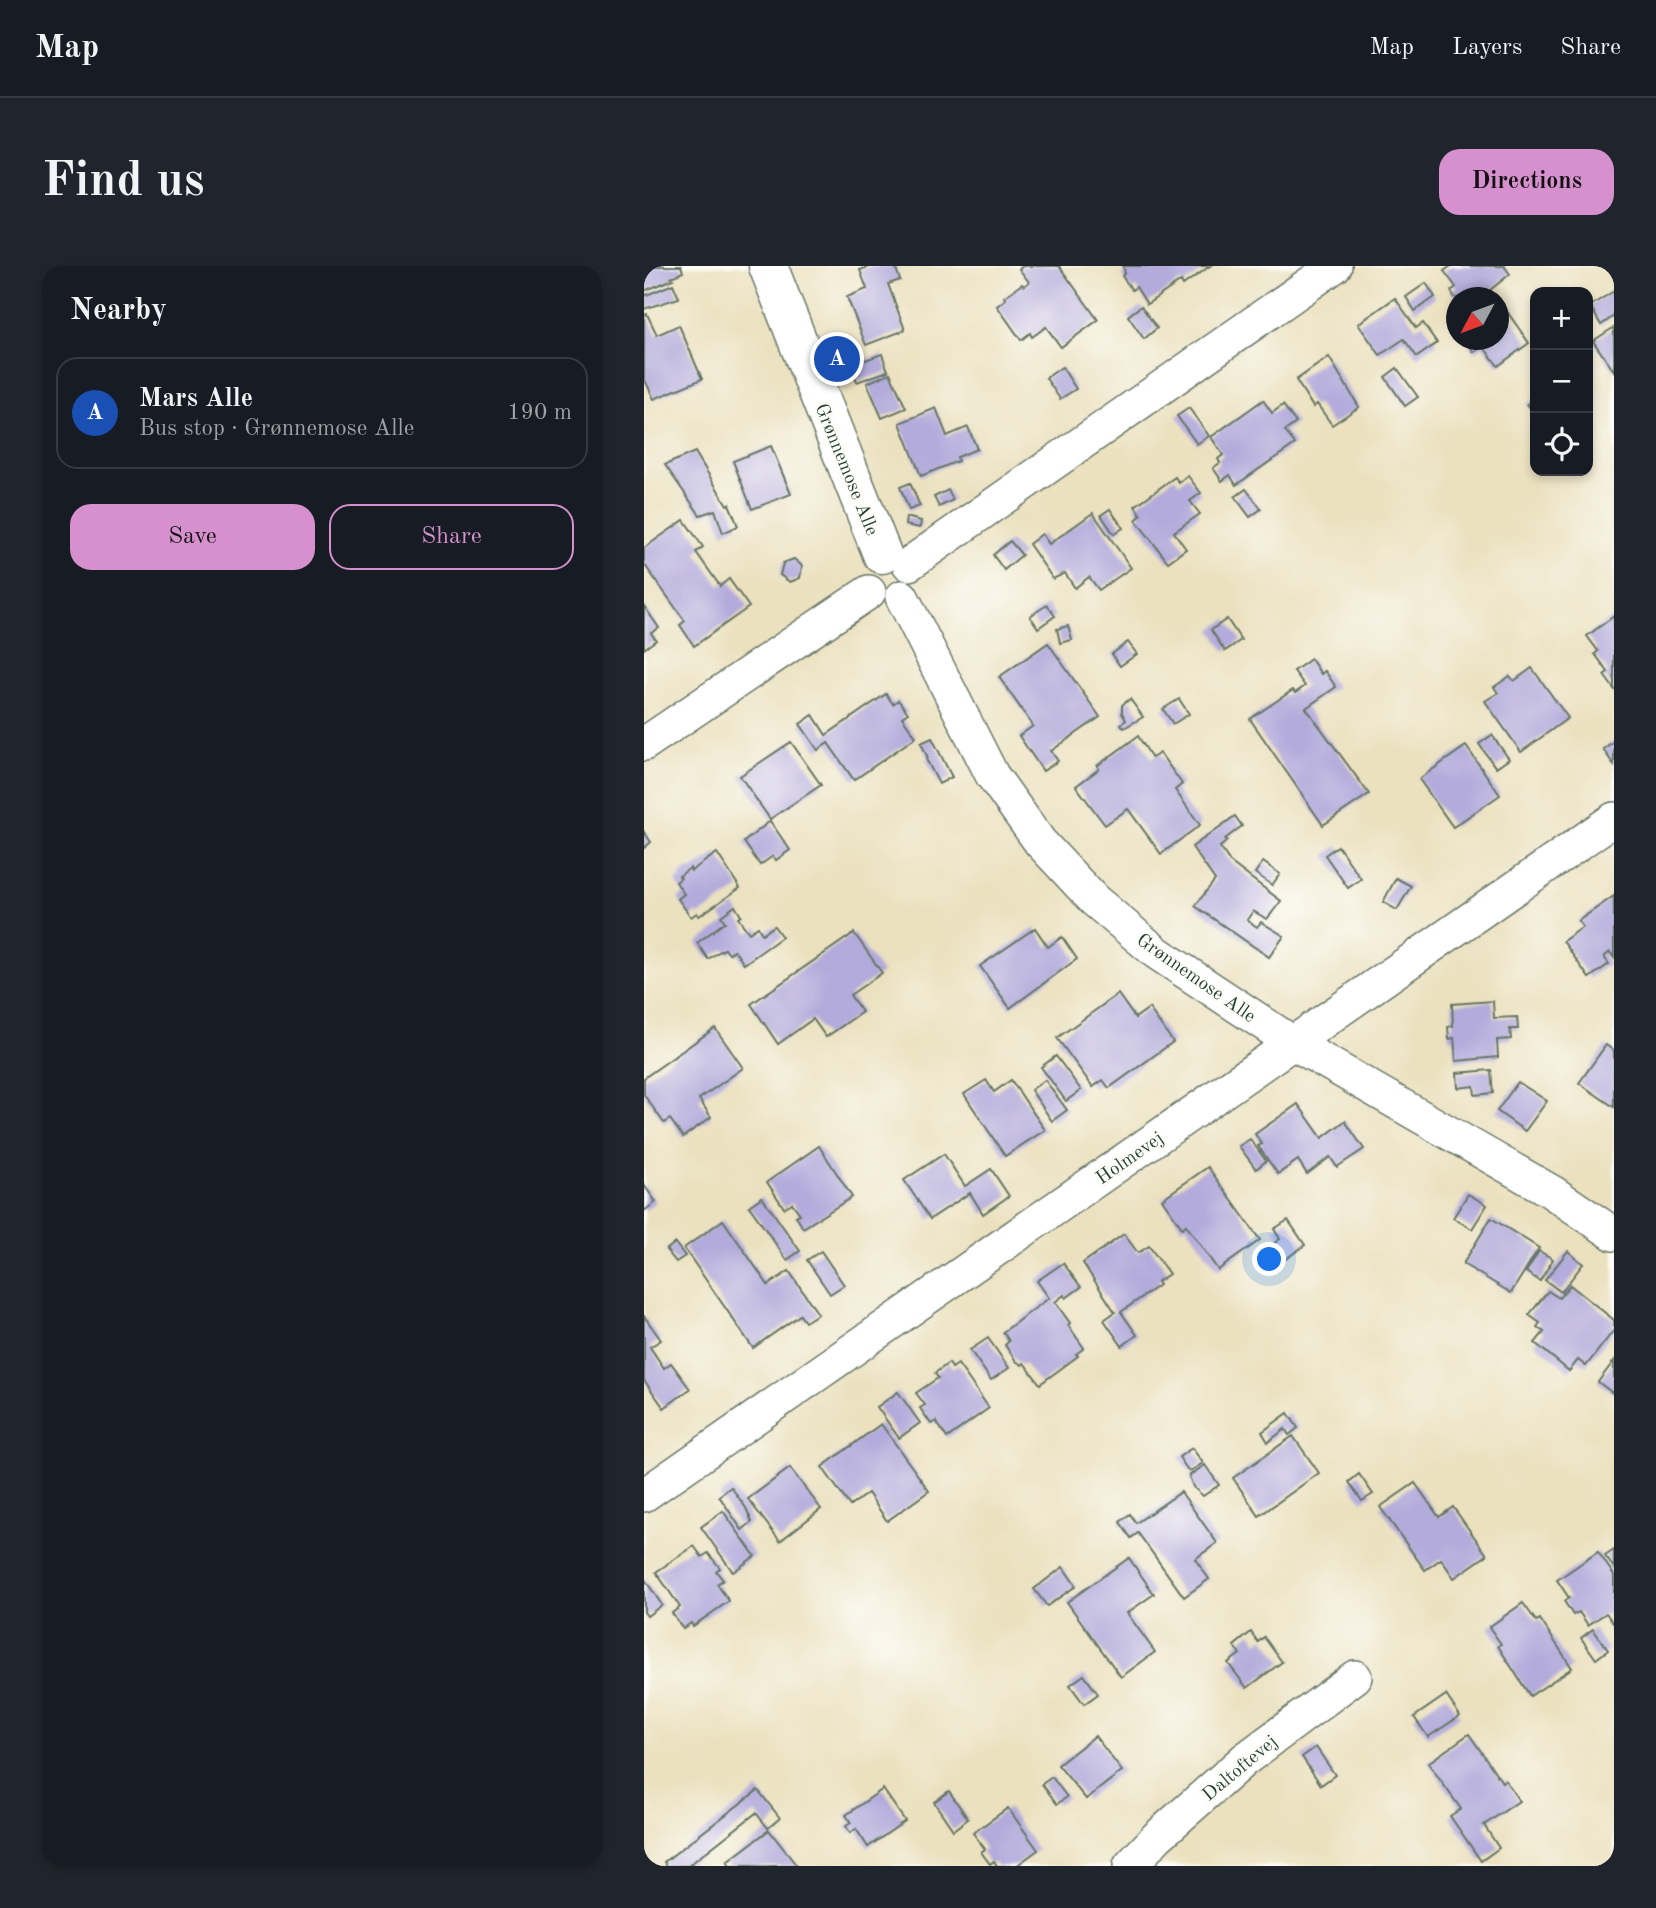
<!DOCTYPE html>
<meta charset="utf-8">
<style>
body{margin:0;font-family:"Old Standard TT",serif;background:#20242c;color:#f1f3f6}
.controls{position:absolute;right:21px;top:21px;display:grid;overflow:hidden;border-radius:14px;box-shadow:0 4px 10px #0003}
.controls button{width:63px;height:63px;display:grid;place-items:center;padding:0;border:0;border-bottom:2px solid #363941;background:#171b24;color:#f1f3f6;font:35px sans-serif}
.compass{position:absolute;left:802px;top:21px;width:63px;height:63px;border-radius:50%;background:#171b24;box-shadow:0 4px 10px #0003;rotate:229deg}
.you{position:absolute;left:626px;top:994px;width:24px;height:24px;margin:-18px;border:5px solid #fff;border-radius:50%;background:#1a73e8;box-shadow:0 0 0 10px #1a73e833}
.badge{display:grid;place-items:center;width:46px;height:46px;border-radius:50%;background:#d690ce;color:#fff;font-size:23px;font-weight:700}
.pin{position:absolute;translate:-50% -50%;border:4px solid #fff;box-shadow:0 2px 7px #0006}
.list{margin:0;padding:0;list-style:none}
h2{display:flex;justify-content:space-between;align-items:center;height:91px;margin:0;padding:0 28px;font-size:30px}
h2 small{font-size:23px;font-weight:400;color:#9ea1a6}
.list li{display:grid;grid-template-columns:46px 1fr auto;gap:21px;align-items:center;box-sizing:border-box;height:112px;margin:0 14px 14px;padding:0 14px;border:2px solid #363941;border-radius:21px}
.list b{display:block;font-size:26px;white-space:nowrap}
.list p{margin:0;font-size:23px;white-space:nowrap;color:#9ea1a6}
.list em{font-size:23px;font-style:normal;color:#9ea1a6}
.actions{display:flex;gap:14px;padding:21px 28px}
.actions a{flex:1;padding:16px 0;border:2px solid #d690ce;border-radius:21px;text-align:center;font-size:24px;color:#d690ce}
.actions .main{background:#d690ce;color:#111}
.icon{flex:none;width:38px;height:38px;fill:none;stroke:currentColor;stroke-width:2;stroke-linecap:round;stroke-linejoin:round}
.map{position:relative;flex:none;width:970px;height:1600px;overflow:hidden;border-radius:21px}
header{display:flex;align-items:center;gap:42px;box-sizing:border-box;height:98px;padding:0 35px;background:#171b24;border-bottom:2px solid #363941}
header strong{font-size:33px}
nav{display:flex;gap:38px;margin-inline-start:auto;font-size:24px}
.intro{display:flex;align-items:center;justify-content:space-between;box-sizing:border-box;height:168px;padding:0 42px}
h1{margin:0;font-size:49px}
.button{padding:18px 32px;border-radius:21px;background:#d690ce;color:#111;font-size:24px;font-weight:700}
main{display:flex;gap:42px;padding:0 42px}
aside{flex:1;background:#171b24;border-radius:21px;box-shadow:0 4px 10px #0003}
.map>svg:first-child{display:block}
.building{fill:#b3abdb}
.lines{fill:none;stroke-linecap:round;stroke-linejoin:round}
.street-casing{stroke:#667665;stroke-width:36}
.secondary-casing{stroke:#667665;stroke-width:41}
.street{stroke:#fff;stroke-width:33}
.secondary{stroke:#fff;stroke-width:38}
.labels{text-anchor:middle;stroke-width:6;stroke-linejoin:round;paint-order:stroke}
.street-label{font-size:19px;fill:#1f3d34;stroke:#fdfcf7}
</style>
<header>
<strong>Map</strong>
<nav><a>Map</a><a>Layers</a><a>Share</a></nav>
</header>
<div class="intro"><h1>Find us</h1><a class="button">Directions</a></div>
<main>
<aside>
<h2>Nearby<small></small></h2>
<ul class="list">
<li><span class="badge" style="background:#1a4fb4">A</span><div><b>Mars Alle</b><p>Bus stop · Grønnemose Alle</p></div><em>190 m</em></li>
</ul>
<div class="actions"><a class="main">Save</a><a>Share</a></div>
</aside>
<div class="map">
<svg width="970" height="1600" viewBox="0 0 970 1600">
<rect width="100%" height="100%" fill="#fdfcf7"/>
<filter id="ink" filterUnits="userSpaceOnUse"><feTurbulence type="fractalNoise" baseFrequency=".0143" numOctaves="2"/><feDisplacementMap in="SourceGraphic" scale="14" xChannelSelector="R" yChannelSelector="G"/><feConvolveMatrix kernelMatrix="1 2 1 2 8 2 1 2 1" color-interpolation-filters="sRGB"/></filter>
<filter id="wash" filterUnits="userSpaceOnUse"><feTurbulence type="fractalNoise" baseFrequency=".00686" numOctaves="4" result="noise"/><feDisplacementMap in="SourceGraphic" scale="28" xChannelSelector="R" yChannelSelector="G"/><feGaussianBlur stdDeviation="1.57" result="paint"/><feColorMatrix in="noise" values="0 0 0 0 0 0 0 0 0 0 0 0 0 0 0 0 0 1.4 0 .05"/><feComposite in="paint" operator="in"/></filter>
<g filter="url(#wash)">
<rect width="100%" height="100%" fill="#ebe1bf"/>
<g id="blocks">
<g class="building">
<path d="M0,0H37L39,6L27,11L29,13L0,25Z"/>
<path d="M227,0H251L256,14L244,18L261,64L222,79L203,31L223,23L216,4Z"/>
<path d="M379,0H415L454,54L417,81L402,61L388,71L386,67L377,74L353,40L362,33L360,31L378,18L380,20L385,16L375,3Z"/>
<path d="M479,0H566L539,19L537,15L503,38L492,21L488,24L478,10L481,7Z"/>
<path d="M807,0H860L866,8L836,32H811L807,25L812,21L800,5Z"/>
<path d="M782,17L791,31L771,45L762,31Z"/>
<path d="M29,18L35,32L0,43V30Z"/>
<path d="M970,25V50L957,59L946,40Z"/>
<path d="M751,32L772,62L779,57L793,77L773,91L760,73L736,89L714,58Z"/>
<path d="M855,34L885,77L854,100L839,80L830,86L822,74H855Z"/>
<path d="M497,40L513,62L500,73L484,50Z"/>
<path d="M3,48L13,69L35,59L58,113L10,133L0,112V49Z"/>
<path d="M969,62L970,63V105L949,75Z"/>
<path d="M238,88L244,105L213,116L207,99Z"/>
<path d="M685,91L715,141L688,159L673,138L669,141L652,114Z"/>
<path d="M418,101L432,123L416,133L402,112Z"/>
<path d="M753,102L774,131L761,140L741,111Z"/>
<path d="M246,107L262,142L238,152L223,117Z"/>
<path d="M891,132V148L883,138Z"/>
<path d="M619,134L628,147L639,139L652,157L641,165L651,178L592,219L586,209L578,215L569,202L576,197L574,193L579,189L567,171Z"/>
<path d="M292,142L303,170L324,161L333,183L313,191L314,195L277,210L256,157Z"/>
<path d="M545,142L565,170L553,178L533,150Z"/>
<path d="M127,180L147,228L108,243L89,195Z"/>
<path d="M51,186L83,239L85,238L94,260L79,267L71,244L56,249L21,199Z"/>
<path d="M544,210L557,227L546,235L556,248L530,266L542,283L524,296L492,254L497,249L491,240L531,211L535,217Z"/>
<path d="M266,217L276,240L265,244L256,221Z"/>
<path d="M602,223L617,243L606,251L591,231Z"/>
<path d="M304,224L309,234L295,241L290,231Z"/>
<path d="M466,243L479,262L470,268L457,249Z"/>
<path d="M449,247L487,302L455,324L445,311L431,322L421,307L409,313L385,278L398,268L405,278Z"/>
<path d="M262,251L277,255L276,262L261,259Z"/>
<path d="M40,254L59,281L52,286L76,320L85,313L105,341L50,380L36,359L41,355L0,298V282Z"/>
<path d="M366,275L378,289L360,304L349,289Z"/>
<path d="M150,293L158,300L156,312L146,316L136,309L139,297Z"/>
<path d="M403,339L411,350L394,362L386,350Z"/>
<path d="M0,340L15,362L7,367L12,374L0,383Z"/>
<path d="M970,350V423L960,409L964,406L951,388L954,385L943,370Z"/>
<path d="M583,353L597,374L581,385L567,364Z"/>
<path d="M424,360L428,374L416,377L413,363Z"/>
<path d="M484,376L493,388L476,400L468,388Z"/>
<path d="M404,377L456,451L407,485L414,495L399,505L375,470L389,460L355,411Z"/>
<path d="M667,393L677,408L681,405L692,421L662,442L725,528L679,559L606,453L649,424L651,427L661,420L650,405Z"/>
<path d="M888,402L924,452L877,486L841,435L854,427L850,421L866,410L870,415Z"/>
<path d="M242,428L249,438L254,434L264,447L258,451L272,471L210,514L184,477L174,484L156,458L169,449L182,469Z"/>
<path d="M486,433L499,451L480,462L477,458L482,454L478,447V439Z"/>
<path d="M535,433L545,448L529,458L519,443Z"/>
<path d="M848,469L865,493L852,502L835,478Z"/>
<path d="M494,470L508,492L516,487L538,518L531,524L556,559L517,588L484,543L461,559L432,520L455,503L453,500Z"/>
<path d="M288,472L308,511L295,518L282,493L284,492L277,477Z"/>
<path d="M970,475V499L959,483Z"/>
<path d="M147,476L177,519L126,553L96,510Z"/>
<path d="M822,480L856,529L809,561L775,513Z"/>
<path d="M591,550L598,560L581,573L583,575L576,581L586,596L637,635L623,653L609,645L603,654L613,661L617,656L640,670L625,691L551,640L571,614L548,581Z"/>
<path d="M126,555L146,584L132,594L129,590L116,599L100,576Z"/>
<path d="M0,566L7,576L0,582Z"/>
<path d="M694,580L717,613L704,622L681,589Z"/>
<path d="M73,587L96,622L55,650L53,647L47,651L34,633L40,628L32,616L37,612L35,610L46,602L47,605Z"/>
<path d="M619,596L636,608L628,619L611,607Z"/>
<path d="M752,612L767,620L753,644L739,636Z"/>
<path d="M970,630V692L966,686L960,691L965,698L945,712L919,675L939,661L934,655Z"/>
<path d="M91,640L97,650L94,652L105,667L114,661L118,668L130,660L138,671L100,698L90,684L85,688L81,683L78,684L64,693L53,677L81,656L77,650Z"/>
<path d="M391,662L404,681L418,671L433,693L366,742L336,700Z"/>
<path d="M210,667L238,707L206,729L218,746L182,771L169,753L134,778L107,738Z"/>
<path d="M474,728L491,752L505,742L529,776L465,822L459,814L449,821L413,772Z"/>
<path d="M849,735L850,752L873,751L874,763H866L867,773L853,774L854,791L812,795L810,772L805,773L804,761L809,760L808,738Z"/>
<path d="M71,762L99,802L55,833L67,851L39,871L26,853L20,857L0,829V812Z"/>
<path d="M962,779L970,785V841L935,817Z"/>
<path d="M412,790L437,824L422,835L397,801Z"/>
<path d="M847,804L849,827L831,829L830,820L814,822L813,807Z"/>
<path d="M342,814L350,826L367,814L401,864L361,890L320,828Z"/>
<path d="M401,814L423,844L408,855L387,824Z"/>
<path d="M874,816L903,835L881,865L853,845Z"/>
<path d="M654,838L678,872L701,855L720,883L693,901L686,891L663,908L654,894L634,908L614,880L618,878L611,868Z"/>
<path d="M606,873L622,895L612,903L595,880Z"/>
<path d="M175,880L208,931L159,962L152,950L156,948L148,937L140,942L123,916Z"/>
<path d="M300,888L321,920L347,903L365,930L339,948L326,927L286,953L260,914Z"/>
<path d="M564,901L616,974L574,1004L542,959L538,962L518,933Z"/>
<path d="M0,919L12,936L0,945Z"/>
<path d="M824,928L843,939L828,963L809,952Z"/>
<path d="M118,931L156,985L143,994L105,940Z"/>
<path d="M847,952L895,982L867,1027L819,998Z"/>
<path d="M79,954L124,1019L145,1005L174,1048L161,1056L156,1049L109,1082L40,982Z"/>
<path d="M644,954L661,979L636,997L625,981L636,973L630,963Z"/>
<path d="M480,968L494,987L505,980L525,1008L513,1016L515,1019L477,1046L493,1069L478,1080L460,1054L471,1046L439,997Z"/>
<path d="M31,977L41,990L32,996L22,984Z"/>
<path d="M177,985L200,1019L186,1028L163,994Z"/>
<path d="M895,985L909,993L896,1015L882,1006Z"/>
<path d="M924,985L939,998L917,1026L901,1014Z"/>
<path d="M419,997L437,1021L422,1032L420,1029L411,1036L426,1057L424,1059L440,1082L432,1088L434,1090L396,1118L380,1097L378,1099L372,1095L361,1079L365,1075L359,1066L405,1032L393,1015Z"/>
<path d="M926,1019L970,1054V1064L942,1100L934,1094L925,1105L891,1077L900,1066L893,1061L896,1057L885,1049L904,1025L915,1032Z"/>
<path d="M0,1050L17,1074L6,1081L20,1102L27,1097L46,1123L20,1142L0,1114Z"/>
<path d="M344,1072L365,1102L347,1114L326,1084Z"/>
<path d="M970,1095V1128L954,1116Z"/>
<path d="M305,1097L308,1102L314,1098L345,1142L303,1172L292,1155L287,1158L276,1142L281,1139L272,1127L294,1112L291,1107Z"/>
<path d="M254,1126L276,1157L255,1172L233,1141Z"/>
<path d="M644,1147L654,1162L645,1169L641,1163L624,1176L618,1166Z"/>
<path d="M237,1158L285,1225L243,1255L224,1227L206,1240L178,1201Z"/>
<path d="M649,1170L675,1207L615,1250L589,1212Z"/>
<path d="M548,1182L559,1197L545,1206L535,1191Z"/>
<path d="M561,1199L575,1219L559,1230L549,1221L545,1210Z"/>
<path d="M146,1202L177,1243L136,1275L104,1233Z"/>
<path d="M715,1208L729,1228L718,1235L705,1216Z"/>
<path d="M771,1217L795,1251L809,1241L843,1289L810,1312L797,1293L781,1304L736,1241Z"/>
<path d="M87,1221L102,1242L108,1256L98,1264L75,1230Z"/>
<path d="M537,1226L573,1277L551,1293L565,1313L540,1331L494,1267L487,1272L476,1256L486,1248L492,1257Z"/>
<path d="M79,1245L111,1290L89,1306L57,1261Z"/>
<path d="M50,1280L58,1291L64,1287L76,1302L72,1305L79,1314L73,1318L85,1335L49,1360L47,1357L39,1363L28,1347L36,1341L12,1306Z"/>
<path d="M970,1284V1302L961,1290Z"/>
<path d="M954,1286L970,1309V1358L962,1347L944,1359L935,1346L929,1349L920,1335L925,1332L913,1314Z"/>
<path d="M485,1292L510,1328L483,1347L511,1386L477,1411L423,1336Z"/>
<path d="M419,1301L432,1320L403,1340L390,1323Z"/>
<path d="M0,1312L18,1339L3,1350L0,1346Z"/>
<path d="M879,1337L892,1355L896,1353L928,1402L886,1430L854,1380L857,1378L845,1361Z"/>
<path d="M949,1363L964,1384L952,1393L937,1372Z"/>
<path d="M607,1366L614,1376L620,1371L638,1396L603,1422L584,1397L596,1388L590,1380Z"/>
<path d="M440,1409L454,1428L440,1438L426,1419Z"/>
<path d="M802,1429L816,1450L784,1471L770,1451Z"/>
<path d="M825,1468L858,1516L861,1514L875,1535L840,1559L855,1582L837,1595L806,1550L817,1543L784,1497Z"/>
<path d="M451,1470L478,1505L442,1533L414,1499Z"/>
<path d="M672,1481L691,1509L677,1519L658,1491Z"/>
<path d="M408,1511L423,1531L413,1538L398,1518Z"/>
<path d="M239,1523L261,1555L224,1581L212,1563L206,1567L202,1560L207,1557L202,1549Z"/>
<path d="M114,1524L136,1552L124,1562L112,1547L44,1600H23L20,1596Z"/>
<path d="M305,1525L324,1553L309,1564L290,1536Z"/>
<path d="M364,1542L394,1584L372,1600H353L350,1595L346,1598L337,1586L341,1583L329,1567Z"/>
<path d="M125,1564L153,1600H86L83,1596Z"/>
</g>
</g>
</g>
<g filter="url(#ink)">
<use href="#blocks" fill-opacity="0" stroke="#667665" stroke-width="2"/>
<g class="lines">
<defs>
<g id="street">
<path d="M265,298L691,0"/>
<path d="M258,331L348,509L396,576L450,634L513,687L649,777L908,926L970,968"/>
<path d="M0,478L225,326"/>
<path d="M0,1229L970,553"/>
<path d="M486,1600L513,1571L600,1494L711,1411"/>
</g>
<path id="secondary" d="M124,0L238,288"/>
</defs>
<use href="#street" class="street-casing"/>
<use href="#secondary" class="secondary-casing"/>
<use href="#street" class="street"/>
<use href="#secondary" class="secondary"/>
</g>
</g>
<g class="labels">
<g class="street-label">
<text transform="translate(204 203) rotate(68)" y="7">Grønnemose Alle</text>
<text transform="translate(553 711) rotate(35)" y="7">Grønnemose Alle</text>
<text transform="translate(485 891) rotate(-35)" y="7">Holmevej</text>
<text transform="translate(595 1501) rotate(-40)" y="7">Daltoftevej</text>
</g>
</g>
</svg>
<div class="controls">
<button>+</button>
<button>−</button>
<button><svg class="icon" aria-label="locate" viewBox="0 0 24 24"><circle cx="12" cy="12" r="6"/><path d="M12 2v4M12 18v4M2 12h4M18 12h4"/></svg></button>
</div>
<svg class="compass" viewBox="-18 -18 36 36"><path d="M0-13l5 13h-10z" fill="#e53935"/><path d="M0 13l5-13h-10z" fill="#9ea1a6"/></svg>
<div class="you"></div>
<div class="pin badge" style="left:193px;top:93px;background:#1a4fb4">A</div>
</div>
</main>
